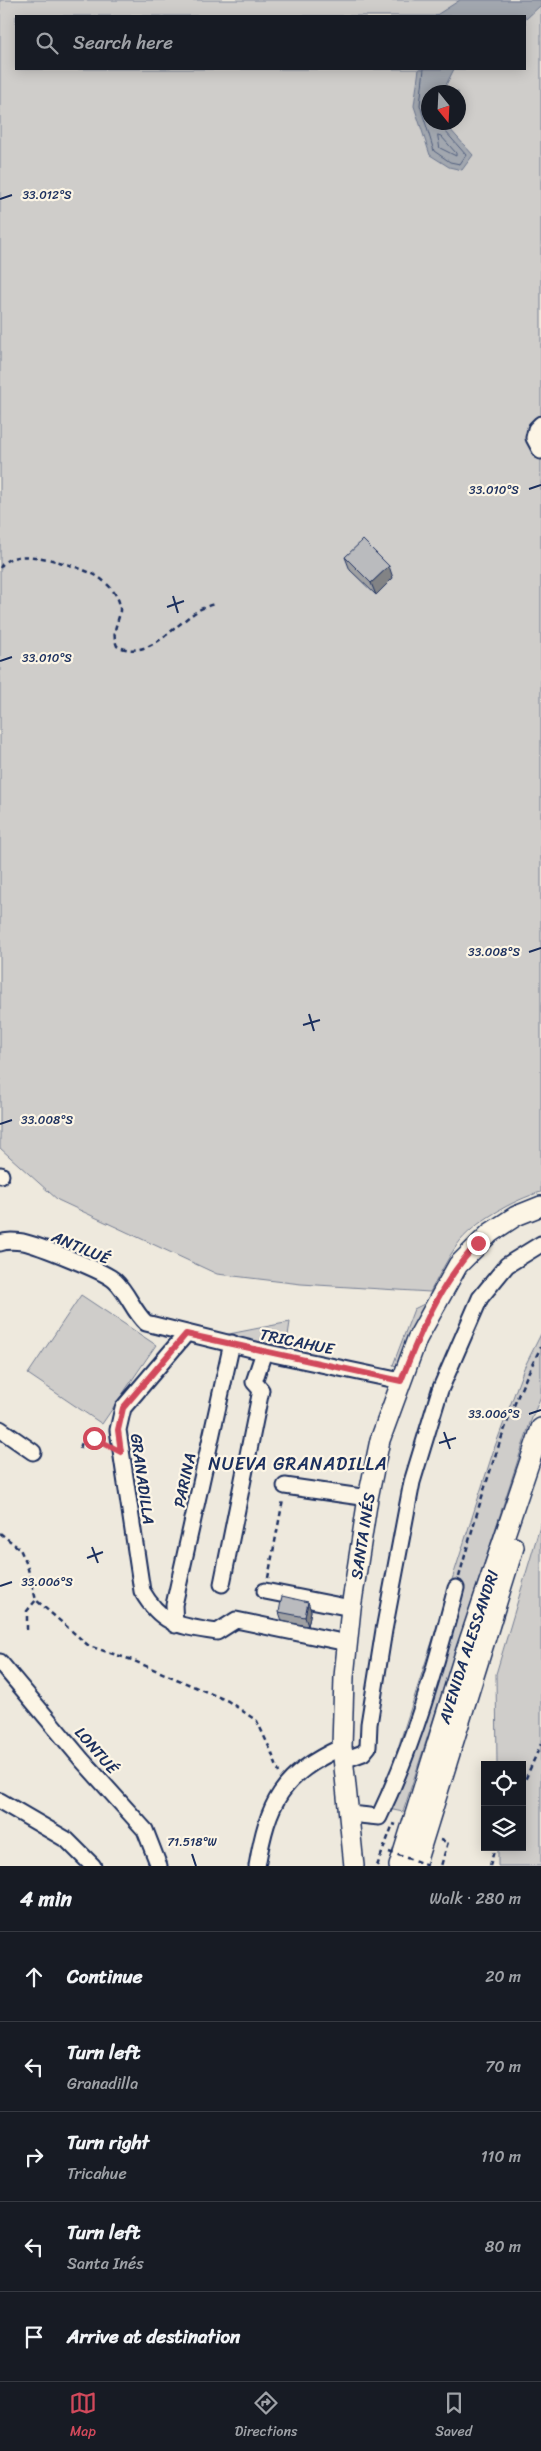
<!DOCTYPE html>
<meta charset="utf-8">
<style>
body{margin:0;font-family:Sriracha,sans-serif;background:#20242c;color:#f1f3f6}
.controls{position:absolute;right:15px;bottom:15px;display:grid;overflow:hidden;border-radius:0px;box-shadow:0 2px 12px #0003}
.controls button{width:45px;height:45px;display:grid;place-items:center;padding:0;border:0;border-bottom:1px solid #363941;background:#171b24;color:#f1f3f6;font:25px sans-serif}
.compass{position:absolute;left:421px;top:85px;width:45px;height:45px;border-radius:50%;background:#171b24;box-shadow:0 2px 12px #0003;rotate:162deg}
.stop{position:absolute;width:15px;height:15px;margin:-11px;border:4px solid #d1495b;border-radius:50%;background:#fff}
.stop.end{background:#d1495b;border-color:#fff;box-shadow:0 1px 5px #0008}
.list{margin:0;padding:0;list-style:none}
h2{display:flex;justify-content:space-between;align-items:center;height:65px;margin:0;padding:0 20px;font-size:21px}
h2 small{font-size:16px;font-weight:400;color:#9ea1a6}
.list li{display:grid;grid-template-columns:32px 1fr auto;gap:15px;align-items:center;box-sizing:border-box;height:90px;padding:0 20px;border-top:1px solid #363941}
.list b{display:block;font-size:19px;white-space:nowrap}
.list p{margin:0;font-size:16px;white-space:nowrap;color:#9ea1a6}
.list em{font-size:16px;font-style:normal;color:#9ea1a6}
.icon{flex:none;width:28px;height:28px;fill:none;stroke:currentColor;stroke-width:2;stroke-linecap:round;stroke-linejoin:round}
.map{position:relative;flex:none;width:541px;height:1866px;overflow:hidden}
.search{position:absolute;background:#171b24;box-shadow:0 2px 12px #0003;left:15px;right:15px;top:15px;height:55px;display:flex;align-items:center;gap:12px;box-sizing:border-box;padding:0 18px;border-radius:0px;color:#9ea1a6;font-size:19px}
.sheet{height:515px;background:#171b24}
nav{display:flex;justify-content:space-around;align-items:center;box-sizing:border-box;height:70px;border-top:1px solid #363941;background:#171b24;font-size:14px;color:#9ea1a6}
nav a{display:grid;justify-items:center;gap:2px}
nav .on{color:#d1495b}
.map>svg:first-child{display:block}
.green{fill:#cfcdca;stroke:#757e94;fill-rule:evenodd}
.water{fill:#a2a7af;stroke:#6c778f}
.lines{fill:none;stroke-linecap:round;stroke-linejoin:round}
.shore{stroke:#515f7e;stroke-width:1}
.minor-casing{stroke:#1b2f5e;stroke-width:19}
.major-casing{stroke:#1b2f5e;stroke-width:22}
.path{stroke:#1b2f5e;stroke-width:2.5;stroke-dasharray:5 4;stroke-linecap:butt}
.minor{stroke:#fcf5e5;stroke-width:15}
.major{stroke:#fcf5e5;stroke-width:19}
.path-bridge{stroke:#1b2f5e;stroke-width:2.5;stroke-dasharray:5 4;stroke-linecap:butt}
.wall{fill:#a0a1a3;stroke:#1b2f5e}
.shaded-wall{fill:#828385;stroke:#1b2f5e}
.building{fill:#babbbe;stroke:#1b2f5e}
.route{stroke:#d1495b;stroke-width:6}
.ticks{fill:none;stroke:#1b2f5e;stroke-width:2}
.labels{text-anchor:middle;stroke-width:4.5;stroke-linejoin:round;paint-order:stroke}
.street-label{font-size:16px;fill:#1b2f5e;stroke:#fcf5e5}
.neighbourhood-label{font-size:18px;letter-spacing:1px;fill:#1b2f5e;stroke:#fcf5e5}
.ticks-label{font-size:12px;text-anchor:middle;fill:#1b2f5e;stroke:#fcf5e5;stroke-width:4.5;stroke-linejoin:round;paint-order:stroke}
</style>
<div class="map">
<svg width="541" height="1866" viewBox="0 0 541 1866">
<rect width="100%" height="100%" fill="#eee9dd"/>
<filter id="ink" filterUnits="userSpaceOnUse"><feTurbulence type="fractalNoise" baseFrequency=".02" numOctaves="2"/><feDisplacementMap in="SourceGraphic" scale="10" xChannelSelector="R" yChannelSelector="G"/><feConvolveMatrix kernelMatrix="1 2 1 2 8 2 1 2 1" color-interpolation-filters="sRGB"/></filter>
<g filter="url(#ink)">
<g class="green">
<path d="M0,0H541V1192C515,1199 472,1223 457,1245C447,1259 439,1276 430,1292L301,1284L217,1274L58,1200L0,1148ZM16,16H525V69H16ZM428,92H458V122H428Z"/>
<path d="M81,1295L156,1345L102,1424L28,1374Z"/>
<path d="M428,1302L397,1366L393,1365L414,1309Z"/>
<path d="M290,1322L286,1349L223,1338L224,1335Z"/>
<path d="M541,1334V1396L530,1423L403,1812L379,1807L494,1449L524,1368Z"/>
<path d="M541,1523V1866H498V1847H522V1765H497L496,1674Z"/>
</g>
<g class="water">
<path d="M460,0H541V5L525,20V16H435Z"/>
<path d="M419,69H454L444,89V92H428V122L448,123L449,128L473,155L462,170L449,167L430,155L414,106Z"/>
</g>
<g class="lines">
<g class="shore">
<path d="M424,69L420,105L434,151L450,162L460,164L466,155L445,131L444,122"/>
<path d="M438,135L441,136L456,153V156L440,148Z"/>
</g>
<defs>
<g id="minor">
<path d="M541,424L536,429L534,438L541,451"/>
<path d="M0,1175H1"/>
<path d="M0,1243C7,1240 15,1241 23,1242C37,1245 105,1271 115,1281C128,1293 133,1311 146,1323L264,1352L401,1381"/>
<path d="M186,1334L123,1408L118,1430L142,1591C162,1626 181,1626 217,1632L236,1620L347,1643"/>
<path d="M0,1429L33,1452"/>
<path d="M285,1486L368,1498"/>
<path d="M222,1584L261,1390L254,1382L264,1352"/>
<path d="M265,1591L351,1608"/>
<path d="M175,1625L174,1605L232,1343"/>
<path d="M0,1662L82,1760L145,1830L159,1866"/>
<path d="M344,1760L363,1753L368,1747L369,1724L384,1630L412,1482L440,1390L480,1298L507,1265L541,1244"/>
<path d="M0,1801L67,1840L93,1866"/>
<path d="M350,1814L379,1817C414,1744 436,1666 456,1588"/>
<path d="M257,1866C268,1802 281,1775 342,1747"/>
</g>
<g id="major">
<path id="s1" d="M354,1866L342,1747L344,1677L351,1608L368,1498L380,1440L417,1339L458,1265L490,1233L516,1216L541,1206"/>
<path id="s2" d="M399,1866L465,1653L541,1428"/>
<path d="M415,1866L514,1547"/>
</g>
</defs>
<use href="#minor" class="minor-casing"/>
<use href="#major" class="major-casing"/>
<g class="path">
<path d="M0,568C12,543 73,565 93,574C103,579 116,591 119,602C124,619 109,627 117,646C148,661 172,627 196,612C201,608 208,606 214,604"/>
<path d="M80,1448L84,1437L94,1438L106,1445"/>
<path d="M0,1533L20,1549L27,1565L36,1600L89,1646L132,1660L228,1701L257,1721L271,1751L279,1773"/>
<path d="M459,1577C481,1497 503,1420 541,1347"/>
<path d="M268,1578L283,1500"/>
<path d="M27,1630V1611L36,1600"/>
<path d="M522,1787L541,1744"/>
<path d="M440,1840L448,1842L441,1866"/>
<path d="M377,1866L393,1824L396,1825"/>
<path d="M490,1866L495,1847"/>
</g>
<use href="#minor" class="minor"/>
<use href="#major" class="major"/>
<path class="path-bridge" d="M389,1852L431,1866"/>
</g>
<g class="wall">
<path d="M345,557L393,578L376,595L350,570Z"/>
<path d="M308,1602L311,1611L308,1626L282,1621L279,1612Z"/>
</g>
<g class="shaded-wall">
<path d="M389,566L393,578L376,595L371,583Z"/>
<path d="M308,1602L311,1611L308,1626L305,1617Z"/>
</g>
<g class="building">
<path d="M363,540L389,566L371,583L345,557Z"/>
<path d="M282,1596L308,1602L305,1617L279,1612Z"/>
</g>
</g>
<g class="lines" filter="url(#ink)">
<path class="route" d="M94,1438L121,1452L118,1430L123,1408L186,1334L401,1381C420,1332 441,1281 478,1243"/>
</g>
<path class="ticks" d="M0,199L12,195M529,489L541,485M173,596L178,613M167,607L184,601M0,661L12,657M529,952L541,948M309,1014L314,1031M303,1025L320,1020M0,1124L12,1120M529,1414L541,1410M444,1432L450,1449M439,1443L456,1438M92,1547L98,1563M87,1558L103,1552M0,1586L12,1582M192,1854L196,1866"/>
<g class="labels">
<g class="street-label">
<text transform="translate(81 1247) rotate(23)" y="6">ANTILUÉ</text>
<text transform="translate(297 1341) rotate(12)" y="6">TRICAHUE</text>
<text transform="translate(143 1479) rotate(82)" y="6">GRANADILLA</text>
<text transform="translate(184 1480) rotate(-78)" y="6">PARINA</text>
<text dy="6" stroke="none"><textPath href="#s1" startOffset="332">SANTA INÉS</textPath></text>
<text dy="6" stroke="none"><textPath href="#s2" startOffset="230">AVENIDA ALESSANDRI</textPath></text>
<text transform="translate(97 1750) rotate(49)" y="6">LONTUÉ</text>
</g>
<g class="neighbourhood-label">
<text x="298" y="1470">NUEVA GRANADILLA</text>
</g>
</g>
<g class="ticks-label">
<text x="47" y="199">33.012°S</text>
<text x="494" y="494">33.010°S</text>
<text x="47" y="662">33.010°S</text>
<text x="494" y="956">33.008°S</text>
<text x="47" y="1124">33.008°S</text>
<text x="494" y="1418">33.006°S</text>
<text x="47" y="1586">33.006°S</text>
<text x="192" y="1846">71.518°W</text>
</g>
</svg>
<div class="controls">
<button><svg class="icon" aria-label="locate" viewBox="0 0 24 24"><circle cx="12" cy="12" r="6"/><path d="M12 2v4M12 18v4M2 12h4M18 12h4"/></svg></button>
<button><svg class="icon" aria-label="layers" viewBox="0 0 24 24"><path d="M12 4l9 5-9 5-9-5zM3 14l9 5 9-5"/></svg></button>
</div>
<svg class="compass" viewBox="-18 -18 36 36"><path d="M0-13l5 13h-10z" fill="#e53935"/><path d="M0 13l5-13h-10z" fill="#9ea1a6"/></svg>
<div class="stop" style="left:94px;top:1438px"></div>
<div class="stop end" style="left:478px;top:1243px"></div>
<div class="search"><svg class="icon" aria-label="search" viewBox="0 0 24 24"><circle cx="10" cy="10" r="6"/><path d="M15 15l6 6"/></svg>Search here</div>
</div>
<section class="sheet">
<h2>4 min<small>Walk · 280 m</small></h2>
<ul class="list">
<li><svg class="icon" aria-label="ahead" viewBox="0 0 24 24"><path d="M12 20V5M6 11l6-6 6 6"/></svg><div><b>Continue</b></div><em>20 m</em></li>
<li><svg class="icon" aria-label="left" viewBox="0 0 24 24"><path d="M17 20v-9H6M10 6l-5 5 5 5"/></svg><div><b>Turn left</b><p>Granadilla</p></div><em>70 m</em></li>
<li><svg class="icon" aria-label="right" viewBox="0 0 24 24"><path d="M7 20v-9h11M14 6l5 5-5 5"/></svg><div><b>Turn right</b><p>Tricahue</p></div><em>110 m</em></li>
<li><svg class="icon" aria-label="left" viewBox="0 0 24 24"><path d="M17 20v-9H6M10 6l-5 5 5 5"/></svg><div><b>Turn left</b><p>Santa Inés</p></div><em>80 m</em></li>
<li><svg class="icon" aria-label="arrive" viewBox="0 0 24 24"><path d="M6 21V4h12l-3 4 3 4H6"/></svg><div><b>Arrive at destination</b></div></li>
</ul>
</section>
<nav>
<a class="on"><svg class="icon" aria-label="map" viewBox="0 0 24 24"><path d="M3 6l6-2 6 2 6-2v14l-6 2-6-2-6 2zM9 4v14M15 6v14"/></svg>Map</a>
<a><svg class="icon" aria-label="directions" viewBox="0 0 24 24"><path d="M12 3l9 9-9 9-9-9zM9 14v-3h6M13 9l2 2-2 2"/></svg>Directions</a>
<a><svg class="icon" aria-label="saved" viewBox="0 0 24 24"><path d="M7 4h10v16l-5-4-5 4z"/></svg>Saved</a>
</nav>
